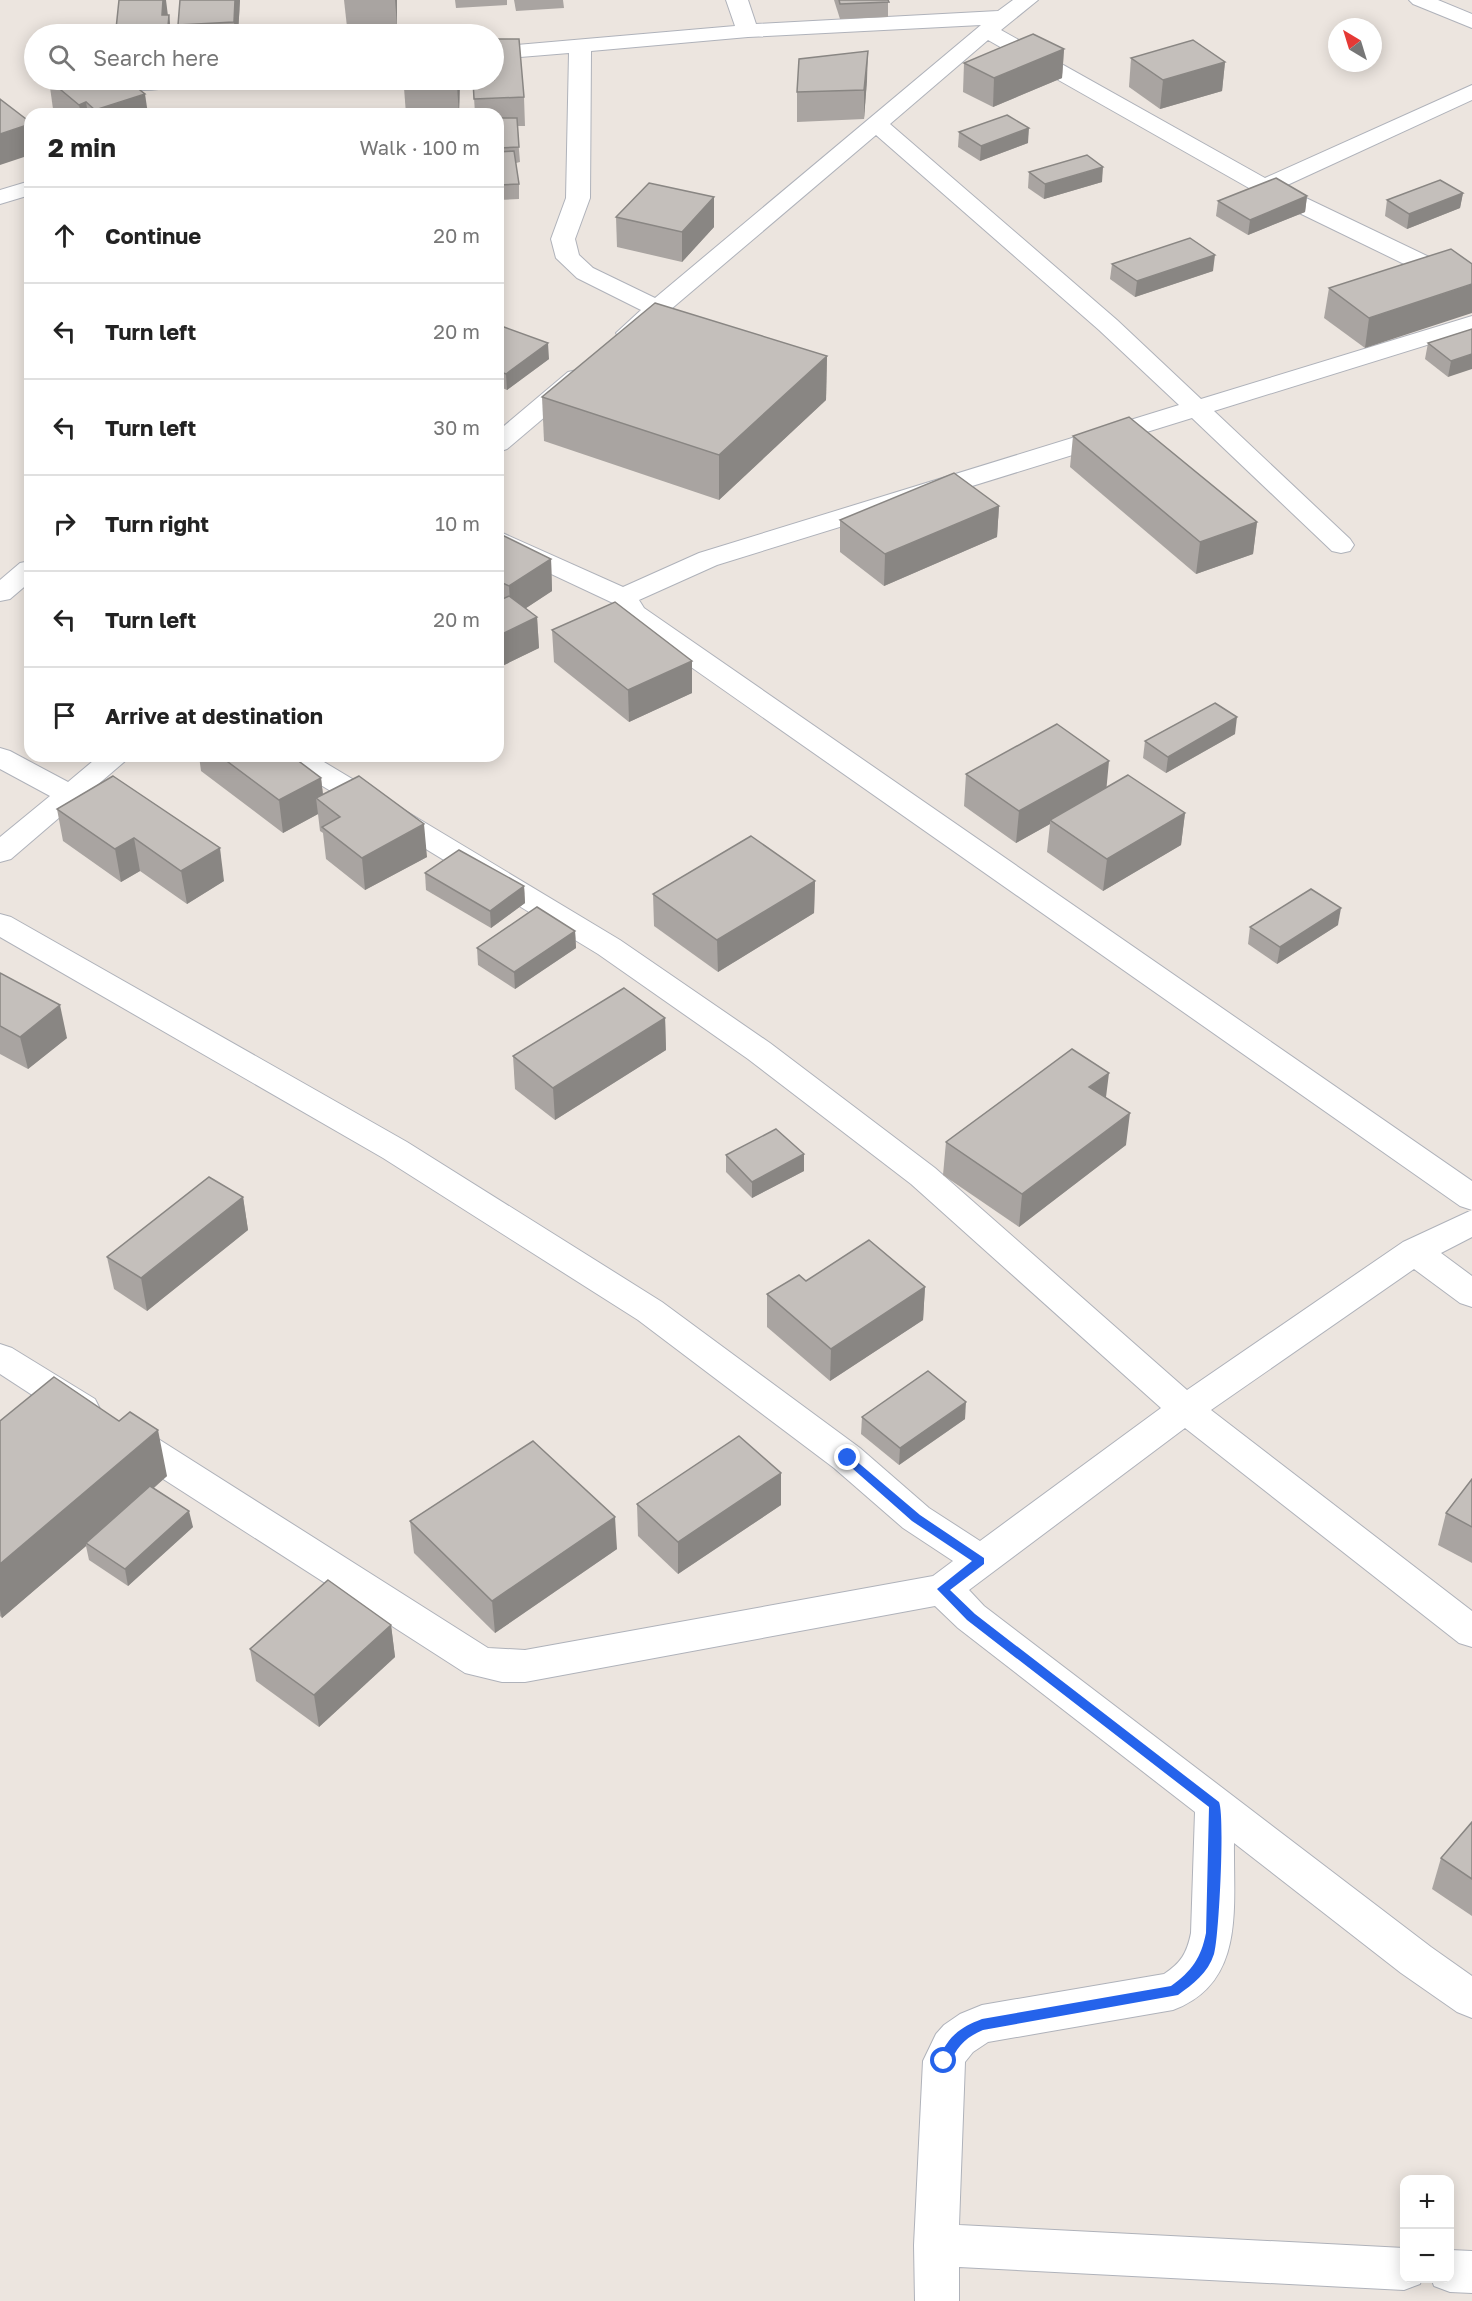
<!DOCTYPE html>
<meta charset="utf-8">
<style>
body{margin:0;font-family:"Golos Text",sans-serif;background:#f2f2f2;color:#222}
.controls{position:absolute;right:18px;bottom:18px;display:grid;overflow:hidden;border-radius:12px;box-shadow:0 3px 15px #0003}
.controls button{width:54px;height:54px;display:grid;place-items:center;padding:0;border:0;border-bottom:2px solid #e0e0e0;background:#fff;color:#222;font:30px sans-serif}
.compass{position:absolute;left:1328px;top:18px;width:54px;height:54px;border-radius:50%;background:#fff;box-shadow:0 3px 15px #0003;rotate:322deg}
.stop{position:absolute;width:18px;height:18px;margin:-14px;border:4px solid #2563eb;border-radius:50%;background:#fff}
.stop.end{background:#2563eb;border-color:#fff;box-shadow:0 2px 6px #0008}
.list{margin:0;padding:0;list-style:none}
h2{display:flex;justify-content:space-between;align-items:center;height:78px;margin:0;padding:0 24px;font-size:26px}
h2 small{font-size:20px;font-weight:400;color:#767676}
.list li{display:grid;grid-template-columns:39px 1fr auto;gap:18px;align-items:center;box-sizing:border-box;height:96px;padding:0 24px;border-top:2px solid #e0e0e0}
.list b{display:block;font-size:22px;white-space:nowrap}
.list em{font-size:20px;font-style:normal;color:#767676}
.icon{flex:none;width:33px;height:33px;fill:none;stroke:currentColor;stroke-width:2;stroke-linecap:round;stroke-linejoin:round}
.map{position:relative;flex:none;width:1472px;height:2301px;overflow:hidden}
.search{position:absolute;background:#fff;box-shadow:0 3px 15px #0003;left:24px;top:24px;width:480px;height:66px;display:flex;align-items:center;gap:15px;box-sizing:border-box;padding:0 21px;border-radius:33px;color:#767676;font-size:22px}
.panel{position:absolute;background:#fff;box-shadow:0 3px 15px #0003;left:24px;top:108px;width:480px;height:654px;border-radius:18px}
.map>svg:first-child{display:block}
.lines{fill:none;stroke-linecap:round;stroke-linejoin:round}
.minor-casing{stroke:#afb2ba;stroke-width:2}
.minor{fill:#fff;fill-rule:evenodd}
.wall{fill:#a9a4a1}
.shaded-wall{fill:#898683}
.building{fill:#c4bfbb;stroke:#898683;stroke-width:1.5}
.route{fill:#2563eb}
</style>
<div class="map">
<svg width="1472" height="2301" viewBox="0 0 1472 2301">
<rect width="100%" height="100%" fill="#ece5df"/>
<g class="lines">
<defs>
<g id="minor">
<path d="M726,0H748L756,24L998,11L1013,0H1038L1001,30L1265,178L1472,85V100L1283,187L1448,266L1472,280V297L1256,192L988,40L890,124L1117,320L1201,399L1472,316V331L1214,411L1350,539L1354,545L1350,551L1341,553L1332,551L1192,418L717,565L639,600L644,608L1472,1181V1237L1441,1253L1472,1276V1307L1460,1303L1414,1269L1211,1410L1472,1611V1647L1459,1643L1185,1428L969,1590L984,1606L1431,1947L1472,1976V2018L1457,2012L1401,1973L1234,1843C1233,1907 1246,1983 1173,2010L988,2042L973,2052L965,2062L959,2225L1404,2248V2278H1422L1420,2284L1404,2290L959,2267V2301H915L914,2245L923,2061L936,2034L944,2025L960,2014L982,2005L1164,1974C1181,1963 1187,1953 1191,1933L1195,1812L958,1628L935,1606L525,1682H502L465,1673L115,1448L110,1438L115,1428L128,1424L141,1428L488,1648L525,1650L933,1576L953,1561L903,1528L834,1468L638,1320L383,1158L0,937V914L11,917L407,1142L662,1302L860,1448L929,1508L980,1541L1161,1408L911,1184L748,1059L598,954L283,762L279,756H314L620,940L770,1043L935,1168L1187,1390L1403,1242L1472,1210L1460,1206L624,620L613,603L498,549V531L623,587L699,553L1179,405L1099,330L876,135L637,338L628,340L619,338L616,333L641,310L577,278L556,258L551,239L566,198L569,53L494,59V47L735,26ZM981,25L655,298L593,268L579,255L575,239L590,198L591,51L748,37Z"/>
<path d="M1409,0H1438L1472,14V28L1413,4Z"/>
<path d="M123,80H184L181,85C164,89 141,92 124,88L121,83Z"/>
<path d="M30,181V195L0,204V190Z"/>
<path d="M577,370L586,372L589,377L586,382L507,449L498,452V431L568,372Z"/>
<path d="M30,561V582L10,599L0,601V580L20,563Z"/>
<path d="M0,748L10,751L68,782L99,756H131L11,859L0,862V837L50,796L0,769Z"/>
<path d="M0,1344L12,1348L95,1399L100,1409L95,1419L82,1423L69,1419L0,1374Z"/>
<path d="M1450,2250L1472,2251V2293L1450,2292L1434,2286L1431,2278H1450Z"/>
</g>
</defs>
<use href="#minor" class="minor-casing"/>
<use href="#minor" class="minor"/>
</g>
<g class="wall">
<path d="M240,0L238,34H180L178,25Z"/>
<path d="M344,0H397V25L347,27Z"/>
<path d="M455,0H507V5L456,8Z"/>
<path d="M514,0H563L564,8L516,11Z"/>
<path d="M834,0H888V17L840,19Z"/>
<path d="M169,15L171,34H117L116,29Z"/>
<path d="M1064,49L1062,78L993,107L963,92L964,63Z"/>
<path d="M1131,58L1225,62L1222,91L1160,109L1129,87Z"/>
<path d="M49,80L148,114H60L53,109Z"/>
<path d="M404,80H460L459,114H406L404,88Z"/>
<path d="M473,80L524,97L525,126H517L520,162L516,163L519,184V199L498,200V114H475Z"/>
<path d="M867,80L864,119L797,122V92Z"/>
<path d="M959,132L1028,143L980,161L958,147Z"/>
<path d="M1029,172L1102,182L1044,199L1028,188Z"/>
<path d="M1463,193L1460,208L1407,229L1385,216L1387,200Z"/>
<path d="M1307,196L1305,212L1248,235L1216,216L1218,201Z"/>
<path d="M714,197V227L682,262L617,247L616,217Z"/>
<path d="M1112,264L1213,271L1135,297L1110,279Z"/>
<path d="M1472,264L1365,348L1324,318L1329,288Z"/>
<path d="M1472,329L1448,377L1425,359L1428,343Z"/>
<path d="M498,331L549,359L507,390L498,386Z"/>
<path d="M827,356L826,400L719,500L544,441L542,397Z"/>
<path d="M1073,436L1257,522L1253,554L1196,574L1070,467Z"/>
<path d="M999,506L997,537L884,586L840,552V520Z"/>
<path d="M498,533L551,559L552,591L526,608L537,617L539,648L498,668Z"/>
<path d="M552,630L692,693L629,722L554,662Z"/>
<path d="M1235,734L1166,773L1143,758L1145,741Z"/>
<path d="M199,756H292L321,778L323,794L427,857L365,890L326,859L323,833L320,831L318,814L283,833L201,771Z"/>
<path d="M966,774L1107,787L1185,813L1181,845L1103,891L1047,852L1050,824L1016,843L964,806Z"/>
<path d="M113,776L224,881L187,904L140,871L121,882L63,841L57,809Z"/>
<path d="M425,873L524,886L525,903L491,928L426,890Z"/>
<path d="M815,881L814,913L718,972L654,926L653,894Z"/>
<path d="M1338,925L1277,964L1248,944L1250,927Z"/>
<path d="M575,931L576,948L515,989L478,965L477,948Z"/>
<path d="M0,973L67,1038L28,1069L0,1054Z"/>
<path d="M665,1018L666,1050L555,1120L515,1089L513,1056Z"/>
<path d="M946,1142L1126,1145L1019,1227L943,1175Z"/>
<path d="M726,1155L804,1171L752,1198L726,1172Z"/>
<path d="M243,1197L248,1230L147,1311L114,1289L107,1257Z"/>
<path d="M806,1281L925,1287L923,1320L830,1381L767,1327V1294Z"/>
<path d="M862,1417L965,1419L899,1465L861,1434Z"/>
<path d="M0,1421L167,1476L154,1488L193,1527L128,1586L89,1560L86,1546L2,1618L0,1616Z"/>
<path d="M781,1473V1505L678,1574L638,1536L637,1504Z"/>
<path d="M1472,1479V1563L1438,1545L1446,1513Z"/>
<path d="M410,1521L617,1549L495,1633L414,1553Z"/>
<path d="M391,1625L395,1657L319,1727L256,1681L250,1649Z"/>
<path d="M1472,1822V1916L1432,1889L1441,1858Z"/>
</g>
<g class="shaded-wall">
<path d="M163,0H166L168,16L162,15Z"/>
<path d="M235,0H240L238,34H235L234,22Z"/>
<path d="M395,0H397V25Z"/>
<path d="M169,15L171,34H169L168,26Z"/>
<path d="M1064,49L1062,78L993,107L994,78Z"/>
<path d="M868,51L867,80L864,119V90Z"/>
<path d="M1225,62L1222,91L1160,109L1163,80Z"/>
<path d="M457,80H460L459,114L457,86Z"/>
<path d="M145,94L148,114H96L95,110Z"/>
<path d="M86,102L88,114H81L79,105Z"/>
<path d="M30,124V155L0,165V134Z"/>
<path d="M1029,128L1028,143L980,161L981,146Z"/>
<path d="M1103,167L1102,182L1044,199L1045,184Z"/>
<path d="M1463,193L1460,208L1407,229L1409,214Z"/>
<path d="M1307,196L1305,212L1248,235L1250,220Z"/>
<path d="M714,197V227L682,262V232Z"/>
<path d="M1215,255L1213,271L1135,297L1137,281Z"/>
<path d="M1472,284V313L1365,348L1369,318Z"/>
<path d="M548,343L549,359L507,390L506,374Z"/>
<path d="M1472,354V369L1448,377L1451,361Z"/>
<path d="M827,356L826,400L719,500V455Z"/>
<path d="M999,506L997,537L884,586L885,554Z"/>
<path d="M1257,522L1253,554L1196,574L1200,542Z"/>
<path d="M551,559L552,591L511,618L509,586Z"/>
<path d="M537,617L539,648L498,668V636Z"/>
<path d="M692,661V693L629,722L628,690Z"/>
<path d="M1237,717L1235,734L1166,773L1168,757Z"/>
<path d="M1109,761L1106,793L1050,820V824L1016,843L1019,811Z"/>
<path d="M321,778L324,805L316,798L318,814L283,833L279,800Z"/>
<path d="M1185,813L1181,845L1103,891L1107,859Z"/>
<path d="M424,824L427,857L365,890L362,858Z"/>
<path d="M134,838L140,871L121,882L115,849Z"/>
<path d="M220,848L224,881L187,904L181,871Z"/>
<path d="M815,881L814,913L718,972L717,940Z"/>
<path d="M524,886L525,903L491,928L490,911Z"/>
<path d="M1341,908L1338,925L1277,964L1280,947Z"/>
<path d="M575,931L576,948L515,989L514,972Z"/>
<path d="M60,1005L67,1038L28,1069L20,1037Z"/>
<path d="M665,1018L666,1050L555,1120L553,1088Z"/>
<path d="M1109,1073L1105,1105L1089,1087Z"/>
<path d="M1130,1113L1126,1145L1019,1227L1022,1194Z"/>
<path d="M804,1154V1171L752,1198V1182Z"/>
<path d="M243,1197L248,1230L147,1311L141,1278Z"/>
<path d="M925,1287L923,1320L830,1381L831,1349Z"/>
<path d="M966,1402L965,1419L899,1465L900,1448Z"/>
<path d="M158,1430L167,1476L88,1545L86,1543V1546L2,1618L0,1610V1564Z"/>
<path d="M781,1473V1505L678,1574V1542Z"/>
<path d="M189,1511L193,1527L128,1586L125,1569Z"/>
<path d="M615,1517L617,1549L495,1633L492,1601Z"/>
<path d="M391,1625L395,1657L319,1727L314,1695Z"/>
</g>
<g class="building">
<path d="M119,0H163L162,15H169L168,26L116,29Z"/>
<path d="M180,0H235L234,22L178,25Z"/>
<path d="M839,0H888L889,2L840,4Z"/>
<path d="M1033,34L1064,49L994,78L964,63Z"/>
<path d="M497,39H519L524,97L474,99L473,80H494V51H498Z"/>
<path d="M1193,40L1225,62L1163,80L1131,58Z"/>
<path d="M868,51L864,90L797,92L799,59Z"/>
<path d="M49,80H127L145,94L95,110L86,102L79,105Z"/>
<path d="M404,80H457V86L404,88Z"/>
<path d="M0,99L30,122V124L0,134Z"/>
<path d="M1007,115L1029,128L981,146L959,132Z"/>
<path d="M498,118H517L519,147L498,148Z"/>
<path d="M514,151L519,184L498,185V152Z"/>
<path d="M1087,155L1103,167L1045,184L1029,172Z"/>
<path d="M1276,178L1307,196L1250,220L1218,201Z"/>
<path d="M1440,180L1463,193L1409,214L1387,200Z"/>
<path d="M649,183L714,197L682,232L616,217Z"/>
<path d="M1190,238L1215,255L1137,281L1112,264Z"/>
<path d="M1451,249L1472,264V284L1369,318L1329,288Z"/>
<path d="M655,303L827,356L719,455L542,397Z"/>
<path d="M504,327L548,343L506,374L498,371V331Z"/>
<path d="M1472,329V354L1451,361L1428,343Z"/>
<path d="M1129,417L1257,522L1200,542L1073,436Z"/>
<path d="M954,473L999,506L885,554L840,520Z"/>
<path d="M498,533L551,559L509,586L498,581Z"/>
<path d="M509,596L537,617L498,636V601Z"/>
<path d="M615,602L692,661L628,690L552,630Z"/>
<path d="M1215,703L1237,717L1168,757L1145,741Z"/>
<path d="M1057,724L1109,761L1019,811L966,774Z"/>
<path d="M220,756H292L321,778L279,800Z"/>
<path d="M1128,775L1185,813L1107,859L1050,820Z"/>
<path d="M113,776L220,848L181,871L134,838L115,849L57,809Z"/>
<path d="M359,776L424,824L362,858L322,827L340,817L316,798Z"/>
<path d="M751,836L815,881L717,940L653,894Z"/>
<path d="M459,850L524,886L490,911L425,873Z"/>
<path d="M1311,889L1341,908L1280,947L1250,927Z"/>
<path d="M537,907L575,931L514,972L477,948Z"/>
<path d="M0,973L60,1005L20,1037L0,1026Z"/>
<path d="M624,988L665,1018L553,1088L513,1056Z"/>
<path d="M1072,1049L1109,1073L1089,1087L1130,1113L1022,1194L946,1142Z"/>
<path d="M776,1129L804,1154L752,1182L726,1155Z"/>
<path d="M209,1177L243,1197L141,1278L107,1257Z"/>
<path d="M869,1240L925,1287L831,1349L767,1294L799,1275L806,1281Z"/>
<path d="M928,1371L966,1402L900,1448L862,1417Z"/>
<path d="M54,1377L119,1421L130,1412L158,1430L0,1564V1421Z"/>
<path d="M739,1436L781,1473L678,1542L637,1504Z"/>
<path d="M533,1441L615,1517L492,1601L410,1521Z"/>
<path d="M1472,1479V1527L1446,1513Z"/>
<path d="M150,1486L189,1511L125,1569L86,1543Z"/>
<path d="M328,1580L391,1625L314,1695L250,1649Z"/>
<path d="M1472,1822V1879L1441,1858Z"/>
</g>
<path class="route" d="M848,1454L920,1515L984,1558V1564L950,1590L975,1614L1219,1802C1225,1815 1219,1938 1214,1954C1208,1973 1193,1984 1178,1995L983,2030C964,2038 957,2047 949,2065H940L938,2061C947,2038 958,2028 982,2019L1171,1986C1192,1971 1201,1958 1206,1933L1209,1807L967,1620L937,1589L972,1561L912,1521L844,1461V1456Z"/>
</svg>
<div class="controls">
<button>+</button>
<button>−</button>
</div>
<svg class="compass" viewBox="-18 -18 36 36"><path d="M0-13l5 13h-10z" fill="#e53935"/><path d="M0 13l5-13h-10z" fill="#767676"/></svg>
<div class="stop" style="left:944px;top:2061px"></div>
<div class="stop end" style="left:848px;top:1458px"></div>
<div class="search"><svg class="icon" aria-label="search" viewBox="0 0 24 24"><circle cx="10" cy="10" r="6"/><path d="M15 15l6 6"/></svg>Search here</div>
<section class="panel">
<h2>2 min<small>Walk · 100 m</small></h2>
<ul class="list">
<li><svg class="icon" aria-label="ahead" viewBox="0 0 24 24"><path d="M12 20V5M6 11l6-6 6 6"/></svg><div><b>Continue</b></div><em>20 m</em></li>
<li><svg class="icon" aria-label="left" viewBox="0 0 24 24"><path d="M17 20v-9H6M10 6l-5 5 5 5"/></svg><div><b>Turn left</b></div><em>20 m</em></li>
<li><svg class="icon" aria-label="left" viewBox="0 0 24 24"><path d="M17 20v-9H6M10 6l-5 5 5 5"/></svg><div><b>Turn left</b></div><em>30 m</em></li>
<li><svg class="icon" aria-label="right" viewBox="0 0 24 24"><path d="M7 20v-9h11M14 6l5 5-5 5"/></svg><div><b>Turn right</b></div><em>10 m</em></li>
<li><svg class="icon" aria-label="left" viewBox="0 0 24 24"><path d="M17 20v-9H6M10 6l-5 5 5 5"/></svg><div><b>Turn left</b></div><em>20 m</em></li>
<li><svg class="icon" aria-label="arrive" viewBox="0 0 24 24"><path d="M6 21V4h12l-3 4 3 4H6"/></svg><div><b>Arrive at destination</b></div></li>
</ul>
</section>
</div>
